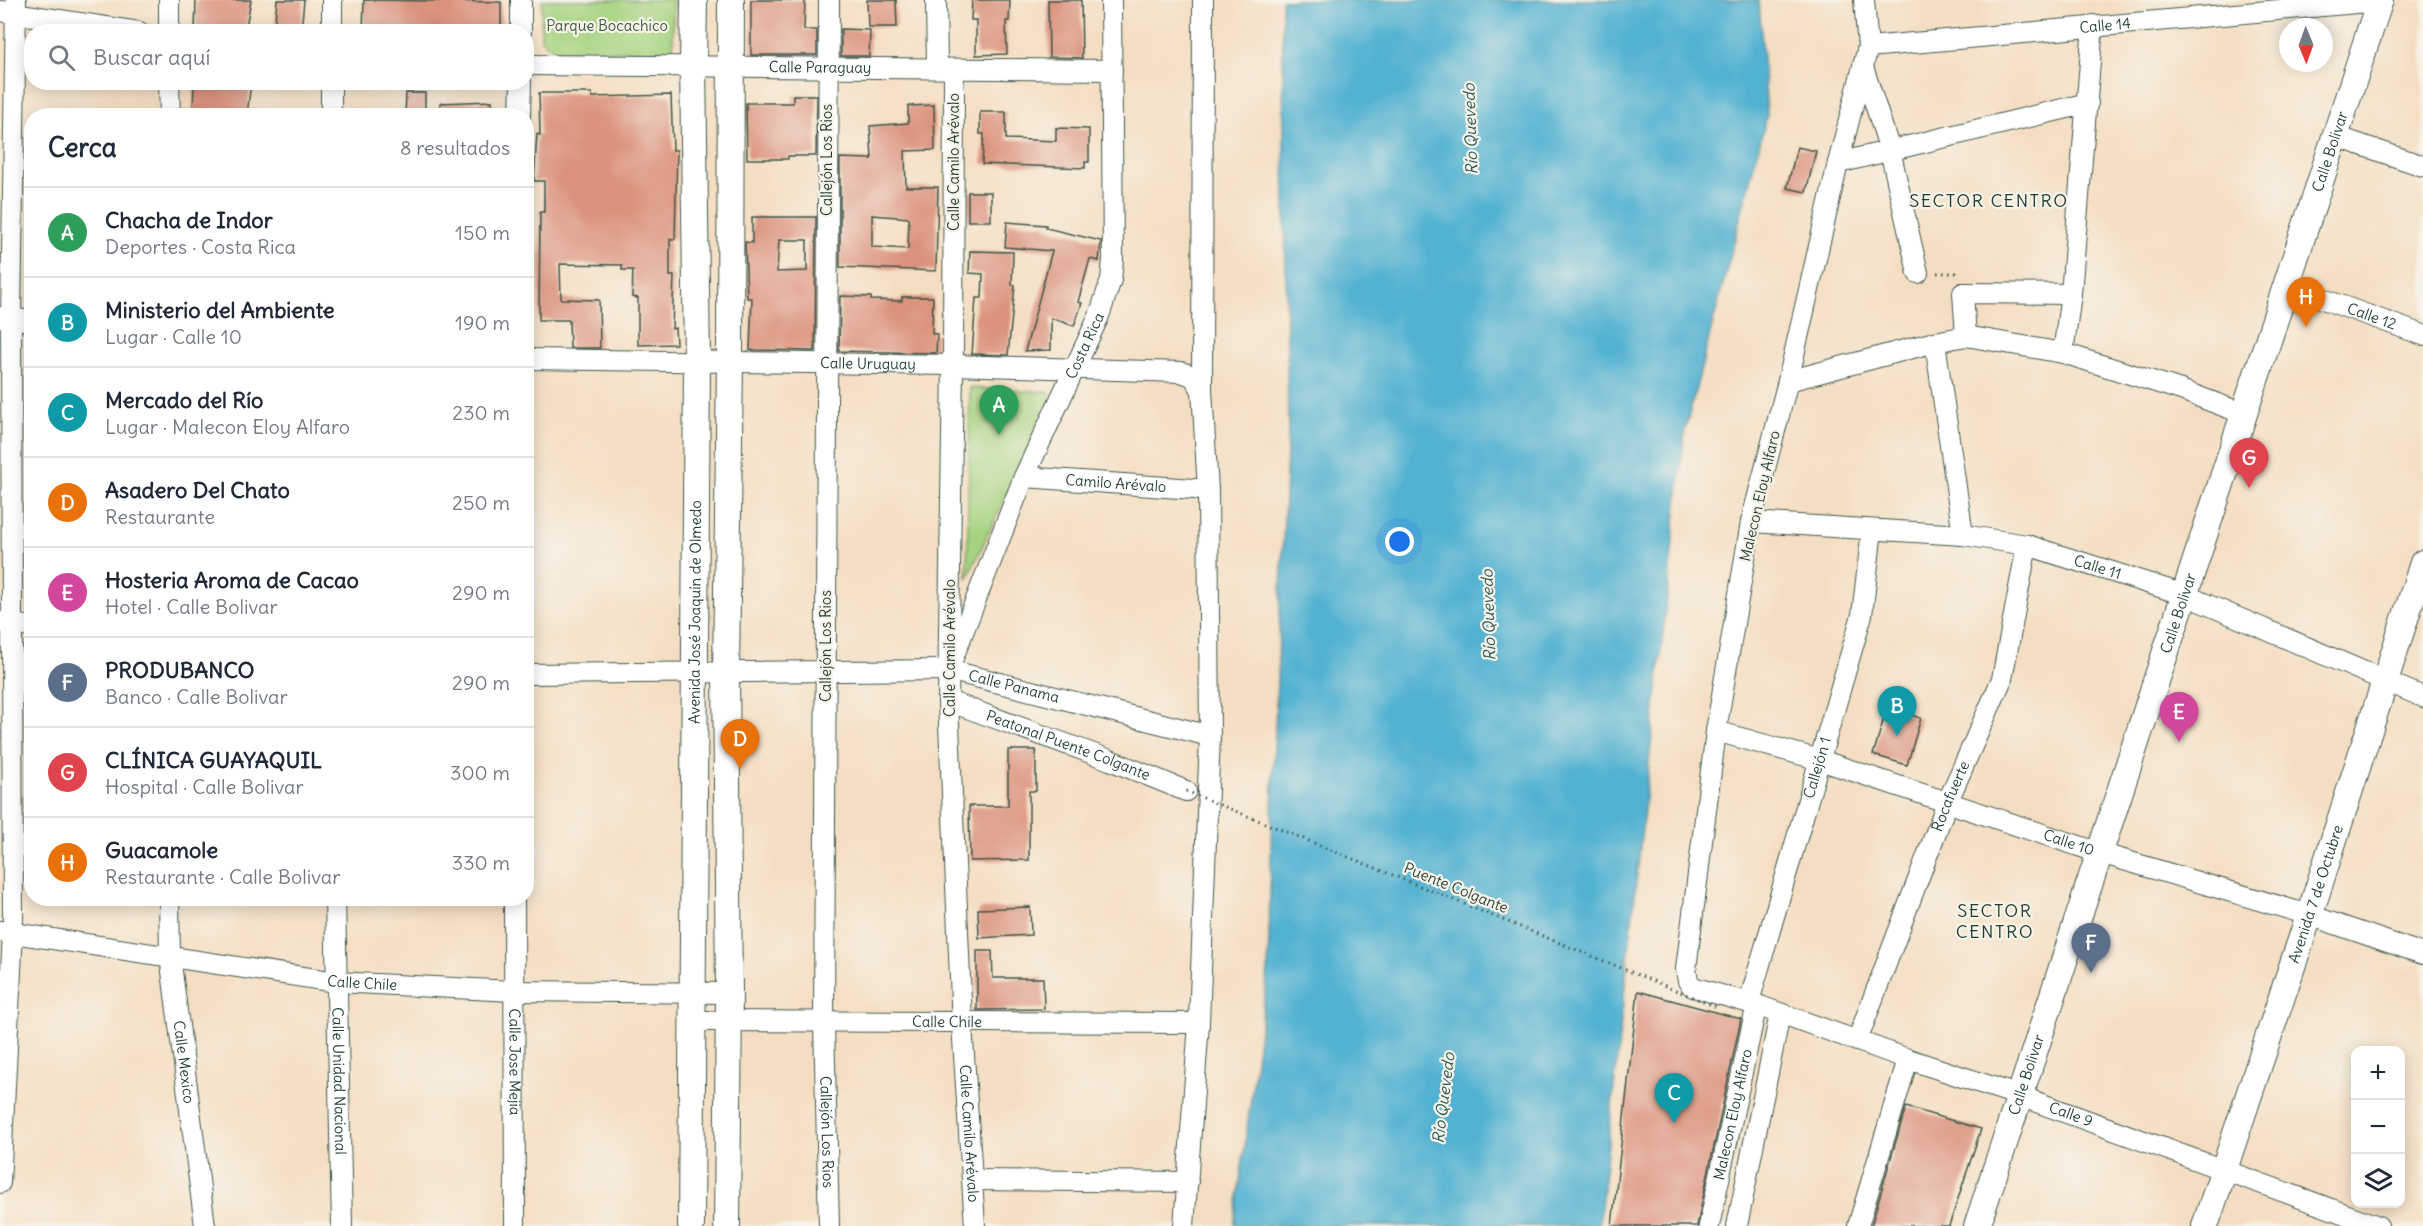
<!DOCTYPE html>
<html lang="es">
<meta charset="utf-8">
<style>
body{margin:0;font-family:Delius,sans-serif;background:#f2f2f3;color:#1f2937}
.controls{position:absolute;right:18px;bottom:18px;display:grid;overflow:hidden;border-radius:12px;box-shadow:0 3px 15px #0003}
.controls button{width:54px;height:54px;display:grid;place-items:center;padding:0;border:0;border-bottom:2px solid #e0e1e3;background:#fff;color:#1f2937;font:30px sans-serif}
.compass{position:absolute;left:2279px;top:18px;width:54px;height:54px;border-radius:50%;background:#fff;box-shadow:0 3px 15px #0003;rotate:179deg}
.you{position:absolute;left:1400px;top:542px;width:21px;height:21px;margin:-15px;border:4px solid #fff;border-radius:50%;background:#1a73e8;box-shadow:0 0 0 9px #1a73e833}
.badge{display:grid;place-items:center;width:39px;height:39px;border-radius:50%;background:#db2777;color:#fff;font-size:20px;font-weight:700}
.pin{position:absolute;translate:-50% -50px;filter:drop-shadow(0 2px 3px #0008)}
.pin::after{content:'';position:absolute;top:32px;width:21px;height:18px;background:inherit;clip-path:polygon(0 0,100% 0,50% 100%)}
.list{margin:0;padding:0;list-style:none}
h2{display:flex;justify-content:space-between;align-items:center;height:78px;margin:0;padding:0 24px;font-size:26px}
h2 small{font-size:20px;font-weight:400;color:#747a83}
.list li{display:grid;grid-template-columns:39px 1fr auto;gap:18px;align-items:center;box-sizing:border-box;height:90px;padding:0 24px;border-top:2px solid #e0e1e3}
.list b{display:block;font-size:22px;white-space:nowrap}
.list p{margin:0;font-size:20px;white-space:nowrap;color:#747a83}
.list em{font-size:20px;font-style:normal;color:#747a83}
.icon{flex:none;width:33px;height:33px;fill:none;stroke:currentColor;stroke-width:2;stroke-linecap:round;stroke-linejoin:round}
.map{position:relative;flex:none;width:2423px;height:1226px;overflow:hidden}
.search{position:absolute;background:#fff;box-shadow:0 3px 15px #0003;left:24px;top:24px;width:510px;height:66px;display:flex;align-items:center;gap:15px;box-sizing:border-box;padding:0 21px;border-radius:24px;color:#747a83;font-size:22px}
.panel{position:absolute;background:#fff;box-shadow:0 3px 15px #0003;left:24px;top:108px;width:510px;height:798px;border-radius:24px}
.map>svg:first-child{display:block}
.green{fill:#a6d380;stroke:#62885a;stroke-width:1.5}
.water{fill:#52b2d1;stroke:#387882;stroke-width:1.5}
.building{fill:#db937d;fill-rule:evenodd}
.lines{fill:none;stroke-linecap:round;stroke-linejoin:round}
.minor-casing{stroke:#3f5549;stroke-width:22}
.major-casing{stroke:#3f5549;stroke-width:28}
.path{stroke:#3f5549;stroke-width:3;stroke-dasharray:1.5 4.5;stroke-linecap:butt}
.minor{stroke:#fff;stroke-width:20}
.major{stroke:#fff;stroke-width:26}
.path-bridge{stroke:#3f5549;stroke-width:3;stroke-dasharray:1.5 4.5;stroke-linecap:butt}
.labels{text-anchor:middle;stroke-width:4.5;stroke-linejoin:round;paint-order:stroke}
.street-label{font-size:15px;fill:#1f3d34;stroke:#f7f3e8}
.park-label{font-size:15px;fill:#3a5b43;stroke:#f7f3e8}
.water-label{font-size:16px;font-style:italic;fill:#2c5a5b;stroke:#f7f3e8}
.quarter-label{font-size:18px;letter-spacing:1.5px;fill:#1f3d34;stroke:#f7f3e8}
</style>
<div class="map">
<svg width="2423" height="1226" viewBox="0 0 2423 1226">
<rect width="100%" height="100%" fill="#f7f3e8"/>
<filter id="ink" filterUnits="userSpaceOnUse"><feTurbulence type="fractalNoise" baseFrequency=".0167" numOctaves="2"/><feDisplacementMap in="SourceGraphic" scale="12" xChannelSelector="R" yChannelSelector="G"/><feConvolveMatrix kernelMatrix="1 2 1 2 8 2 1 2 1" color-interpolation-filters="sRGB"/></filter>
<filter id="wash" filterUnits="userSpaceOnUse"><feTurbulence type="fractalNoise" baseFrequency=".008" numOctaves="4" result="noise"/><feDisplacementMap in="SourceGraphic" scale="24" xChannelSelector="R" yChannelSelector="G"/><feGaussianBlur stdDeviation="1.35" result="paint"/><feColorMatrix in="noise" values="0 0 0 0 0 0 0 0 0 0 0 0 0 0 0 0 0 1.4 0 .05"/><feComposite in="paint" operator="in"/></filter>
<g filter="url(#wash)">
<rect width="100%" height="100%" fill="#f4dec2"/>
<g class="green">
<path d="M542,0H673V47L668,52L554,51L541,39Z"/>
<path d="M970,388L1049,392L1052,398L967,579Z"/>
</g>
<path class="water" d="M1282,0H1759L1767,115L1685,430L1599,1226H1234L1268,970L1273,774L1288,426Z"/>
<g id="blocks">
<g class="building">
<path d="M196,0H251L245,32L195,30Z"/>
<path d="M277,0H304L301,32L274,31Z"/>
<path d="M364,0L501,2V32H363Z"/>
<path d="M751,0H805L804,30H817V55H751Z"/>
<path d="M867,0H896L897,27H868Z"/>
<path d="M972,0H1010L1009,21H1006L1007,54L976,55V20H971Z"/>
<path d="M1048,0H1081L1082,58L1049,57Z"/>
<path d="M841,29L870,30L869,56H841Z"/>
<path d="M194,82H251L247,116L193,112Z"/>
<path d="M406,93H425V116H405Z"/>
<path d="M539,93H592V97L671,95L673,150H677L675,239H670V276H674L672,329L675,328L676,344L638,345V298L632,297L633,270H622V265L560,264L561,299L599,300L600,348H570L569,320H539L540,212H544V181H534L537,134L540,135Z"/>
<path d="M793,95H817L816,156H788V159H747L746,103H793Z"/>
<path d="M492,101L493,116H441L440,103Z"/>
<path d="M934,105L935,150L905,151L906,187H938L936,271L840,267V158L872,159L870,126L908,123V106ZM872,215L909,218L908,249L872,247Z"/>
<path d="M980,112H1006V139L1056,141V128L1089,129V162H1085V168L982,164L984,134H980Z"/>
<path d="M1797,147L1816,151L1806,192L1787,188Z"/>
<rect x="968" y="192" width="23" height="29"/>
<path d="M752,217H816L815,351L750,350L752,298H747L745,242L752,243ZM779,240H807V271L777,272Z"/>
<path d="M1007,222L1046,225V228L1101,241L1099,261L1090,259L1078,302L1082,303L1074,326L1051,318V350L1025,351L1052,251L1005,247Z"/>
<path d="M970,251L1013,252L1012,285H1015L1008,355L972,354L976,298H982L983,274L969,273Z"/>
<path d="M840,296L871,297V300L902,301V297H933L932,334H937L936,353L839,351Z"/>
<path d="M1887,708L1921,718L1907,765L1873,755Z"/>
<path d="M1008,750H1036V791H1029V860L970,861L969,806H1008Z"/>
<path d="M1030,907L1031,935L979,938L978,909Z"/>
<path d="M977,951H992L993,978H1043L1044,1009L977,1010Z"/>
<path d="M1638,991L1741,1019L1697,1226H1612Z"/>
<path d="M1906,1107L1981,1129L1949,1226H1871Z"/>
</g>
</g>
</g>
<g filter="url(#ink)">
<use href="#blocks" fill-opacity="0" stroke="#3f5549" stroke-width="1.5"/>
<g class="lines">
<defs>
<g id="minor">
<path id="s1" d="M829,0L824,1023L829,1226"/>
<path d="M936,0L937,67"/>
<path id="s2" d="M1864,0L1868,47L1838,163L1788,381L1751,522L1716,731L1686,969L1688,981L1693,987L1760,1006L1908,1059L2020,1096L2378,1226"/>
<path d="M0,11L139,32"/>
<path d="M169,32V0"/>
<path d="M332,32V0"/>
<path d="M521,32V0"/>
<path id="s3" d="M1868,47L2379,1"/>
<path id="s4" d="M526,65L1112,70"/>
<path d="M1863,67L1890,150L1918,273"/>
<path id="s5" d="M954,69L953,365L948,701L962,1024L975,1226"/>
<path d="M169,82L170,116"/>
<path d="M331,116V82"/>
<path d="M520,116L521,82"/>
<path d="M2335,136L2423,166"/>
<path d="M1838,163L2088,103"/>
<path id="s6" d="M2287,286L2423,335"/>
<path d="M0,317L32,321"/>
<path d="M1966,336L1963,293L2071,294"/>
<path d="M1935,342L1966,336L2063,353L2181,390L2244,414"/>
<path d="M2063,353L2071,294L2093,25"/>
<path id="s7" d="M526,359L953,365L1181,372L1193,376L1202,390"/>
<path d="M1788,381L1935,342L1963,535"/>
<path id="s8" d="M1024,477L1208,490"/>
<path id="s9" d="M1751,522L1963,535L2027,545L2185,595L2423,697"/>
<path d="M0,622L32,627"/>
<path id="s10" d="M953,658L1024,477L1099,316L1111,280L1113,260L1111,0"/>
<path id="s11" d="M526,674L948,670L1210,736"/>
<path id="s12" d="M948,701L1110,760L1186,791"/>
<path id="s13" d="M1716,731L1820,760L2100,853L2309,915L2423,954"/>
<path id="s14" d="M169,898L170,956L205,1226"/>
<path id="s15" d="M335,898L342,1226"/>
<path id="s16" d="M514,898L515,1226"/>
<path id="s17" d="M0,931L336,982L513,991L729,993"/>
<path id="s18" d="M1749,1002L1862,615L1872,530"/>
<path id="s19" d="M693,1021L1199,1023"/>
<path id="s20" d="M1857,1041L1947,803L2002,679L2027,545"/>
<path d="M973,1180L1188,1182"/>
<path d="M0,1183L13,932L11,318L16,0"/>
<path d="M1184,1226L1199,1023L1210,736L1208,490L1202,390L1203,0"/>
<path id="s21" d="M1709,1226L1754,1017L1760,1006"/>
<path d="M1737,1226L1780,1014"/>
<path d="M1858,1226L1908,1059"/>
</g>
<g id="major">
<path id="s22" d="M691,1226L697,361L693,65L694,0"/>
<path d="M727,1226L729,993L726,672L730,362L731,0"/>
<path id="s23" d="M1977,1226L2380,0"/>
<path id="s24" d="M2205,1226L2317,892L2423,563"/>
</g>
</defs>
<use href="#minor" class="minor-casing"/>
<use href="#major" class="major-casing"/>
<path class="path" d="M1937,273H1956L1957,278"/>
<use href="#minor" class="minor"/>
<use href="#major" class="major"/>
<path class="path-bridge" d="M1186,791L1717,1007"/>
</g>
</g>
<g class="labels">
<g class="street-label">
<text dy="5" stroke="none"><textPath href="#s3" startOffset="238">Calle 14</textPath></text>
<text dy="5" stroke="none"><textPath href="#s4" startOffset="294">Calle Paraguay</textPath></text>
<text dy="5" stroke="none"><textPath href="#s23" startOffset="1131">Calle Bolivar</textPath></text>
<text transform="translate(827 160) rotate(-90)" y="5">Callejón Los Rios</text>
<text transform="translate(954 162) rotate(-90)" y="5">Calle Camilo Arévalo</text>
<text dy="5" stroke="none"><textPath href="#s6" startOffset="90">Calle 12</textPath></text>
<text dy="5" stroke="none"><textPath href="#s10" startOffset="339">Costa Rica</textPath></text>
<text dy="5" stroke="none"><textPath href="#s7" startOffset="342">Calle Uruguay</textPath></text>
<text dy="5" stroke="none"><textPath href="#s8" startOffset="92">Camilo Arévalo</textPath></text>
<text transform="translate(1760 496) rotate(-77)" y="5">Malecon Eloy Alfaro</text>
<text dy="5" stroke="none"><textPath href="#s9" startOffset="351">Calle 11</textPath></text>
<text dy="5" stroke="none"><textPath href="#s22" startOffset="614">Avenida José Joaquín de Olmedo</textPath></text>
<text dy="5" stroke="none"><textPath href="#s23" startOffset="645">Calle Bolivar</textPath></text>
<text transform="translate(826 646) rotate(-90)" y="5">Callejón Los Rios</text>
<text transform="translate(950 648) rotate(-90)" y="5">Calle Camilo Arévalo</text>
<text dy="5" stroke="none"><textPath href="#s11" startOffset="490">Calle Panama</textPath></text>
<text dy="5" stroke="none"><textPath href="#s12" startOffset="128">Peatonal Puente Colgante</textPath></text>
<text dy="5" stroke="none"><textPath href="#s18" startOffset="244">Callejón 1</textPath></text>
<text dy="5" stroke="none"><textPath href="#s20" startOffset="262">Rocafuerte</textPath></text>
<text dy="5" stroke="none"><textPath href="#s13" startOffset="370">Calle 10</textPath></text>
<text transform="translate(1456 888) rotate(22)" y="5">Puente Colgante</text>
<text dy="5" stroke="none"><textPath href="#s24" startOffset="350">Avenida 7 de Octubre</textPath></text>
<text dy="5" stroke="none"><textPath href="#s17" startOffset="366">Calle Chile</textPath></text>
<text dy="5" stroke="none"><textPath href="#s19" startOffset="254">Calle Chile</textPath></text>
<text dy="5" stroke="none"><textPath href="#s14" startOffset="165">Calle Mexico</textPath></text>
<text dy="5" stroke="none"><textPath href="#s16" startOffset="164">Calle Jose Mejia</textPath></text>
<text dy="5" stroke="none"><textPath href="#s23" startOffset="159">Calle Bolivar</textPath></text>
<text dy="5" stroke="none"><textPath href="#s15" startOffset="183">Calle Unidad Nacional</textPath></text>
<text dy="5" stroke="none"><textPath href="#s21" startOffset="114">Malecon Eloy Alfaro</textPath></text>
<text dy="5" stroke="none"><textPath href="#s2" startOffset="1407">Calle 9</textPath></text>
<text dy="5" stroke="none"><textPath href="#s1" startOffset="1132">Callejón Los Rios</textPath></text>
<text dy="5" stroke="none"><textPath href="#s5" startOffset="1065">Calle Camilo Arévalo</textPath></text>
</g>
<g class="park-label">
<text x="607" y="31">Parque Bocachico</text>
</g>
<g class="water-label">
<text transform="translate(1470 129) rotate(-92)" y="6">Río Quevedo</text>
<text transform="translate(1488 615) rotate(-92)" y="6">Río Quevedo</text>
<text transform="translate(1443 1098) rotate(-83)" y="6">Río Quevedo</text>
</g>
<g class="quarter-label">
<text x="1989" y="207">SECTOR CENTRO</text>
<text x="1995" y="917">SECTOR<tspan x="1995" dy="21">CENTRO</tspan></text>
</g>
</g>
</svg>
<div class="controls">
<button>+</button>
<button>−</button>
<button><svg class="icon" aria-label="layers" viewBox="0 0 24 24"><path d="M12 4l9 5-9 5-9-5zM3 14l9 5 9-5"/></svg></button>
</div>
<svg class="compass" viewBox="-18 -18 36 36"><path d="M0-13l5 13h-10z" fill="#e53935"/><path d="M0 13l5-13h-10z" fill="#747a83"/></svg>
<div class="you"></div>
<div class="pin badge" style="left:999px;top:435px;background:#2e9e5b">A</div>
<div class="pin badge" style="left:1897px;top:736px;background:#0f9aa8">B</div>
<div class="pin badge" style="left:1674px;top:1123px;background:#0f9aa8">C</div>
<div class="pin badge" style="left:740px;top:769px;background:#e8710a">D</div>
<div class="pin badge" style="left:2179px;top:742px;background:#d1479c">E</div>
<div class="pin badge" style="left:2091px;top:973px;background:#5c6f8a">F</div>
<div class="pin badge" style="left:2249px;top:488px;background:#e0444e">G</div>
<div class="pin badge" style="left:2306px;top:327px;background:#e8710a">H</div>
<div class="search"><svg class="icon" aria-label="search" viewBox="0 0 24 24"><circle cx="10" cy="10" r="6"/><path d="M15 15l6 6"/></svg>Buscar aquí</div>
<section class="panel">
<h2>Cerca<small>8 resultados</small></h2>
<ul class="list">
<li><span class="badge" style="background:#2e9e5b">A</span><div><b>Chacha de Indor</b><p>Deportes · Costa Rica</p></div><em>150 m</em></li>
<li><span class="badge" style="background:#0f9aa8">B</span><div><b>Ministerio del Ambiente</b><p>Lugar · Calle 10</p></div><em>190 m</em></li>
<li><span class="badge" style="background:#0f9aa8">C</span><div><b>Mercado del Río</b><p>Lugar · Malecon Eloy Alfaro</p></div><em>230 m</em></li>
<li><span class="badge" style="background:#e8710a">D</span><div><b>Asadero Del Chato</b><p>Restaurante</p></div><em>250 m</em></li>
<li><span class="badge" style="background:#d1479c">E</span><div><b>Hosteria Aroma de Cacao</b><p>Hotel · Calle Bolivar</p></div><em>290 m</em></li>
<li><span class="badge" style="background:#5c6f8a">F</span><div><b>PRODUBANCO</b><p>Banco · Calle Bolivar</p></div><em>290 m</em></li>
<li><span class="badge" style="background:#e0444e">G</span><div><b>CLÍNICA GUAYAQUIL</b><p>Hospital · Calle Bolivar</p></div><em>300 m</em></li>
<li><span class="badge" style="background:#e8710a">H</span><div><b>Guacamole</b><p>Restaurante · Calle Bolivar</p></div><em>330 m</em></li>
</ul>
</section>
</div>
